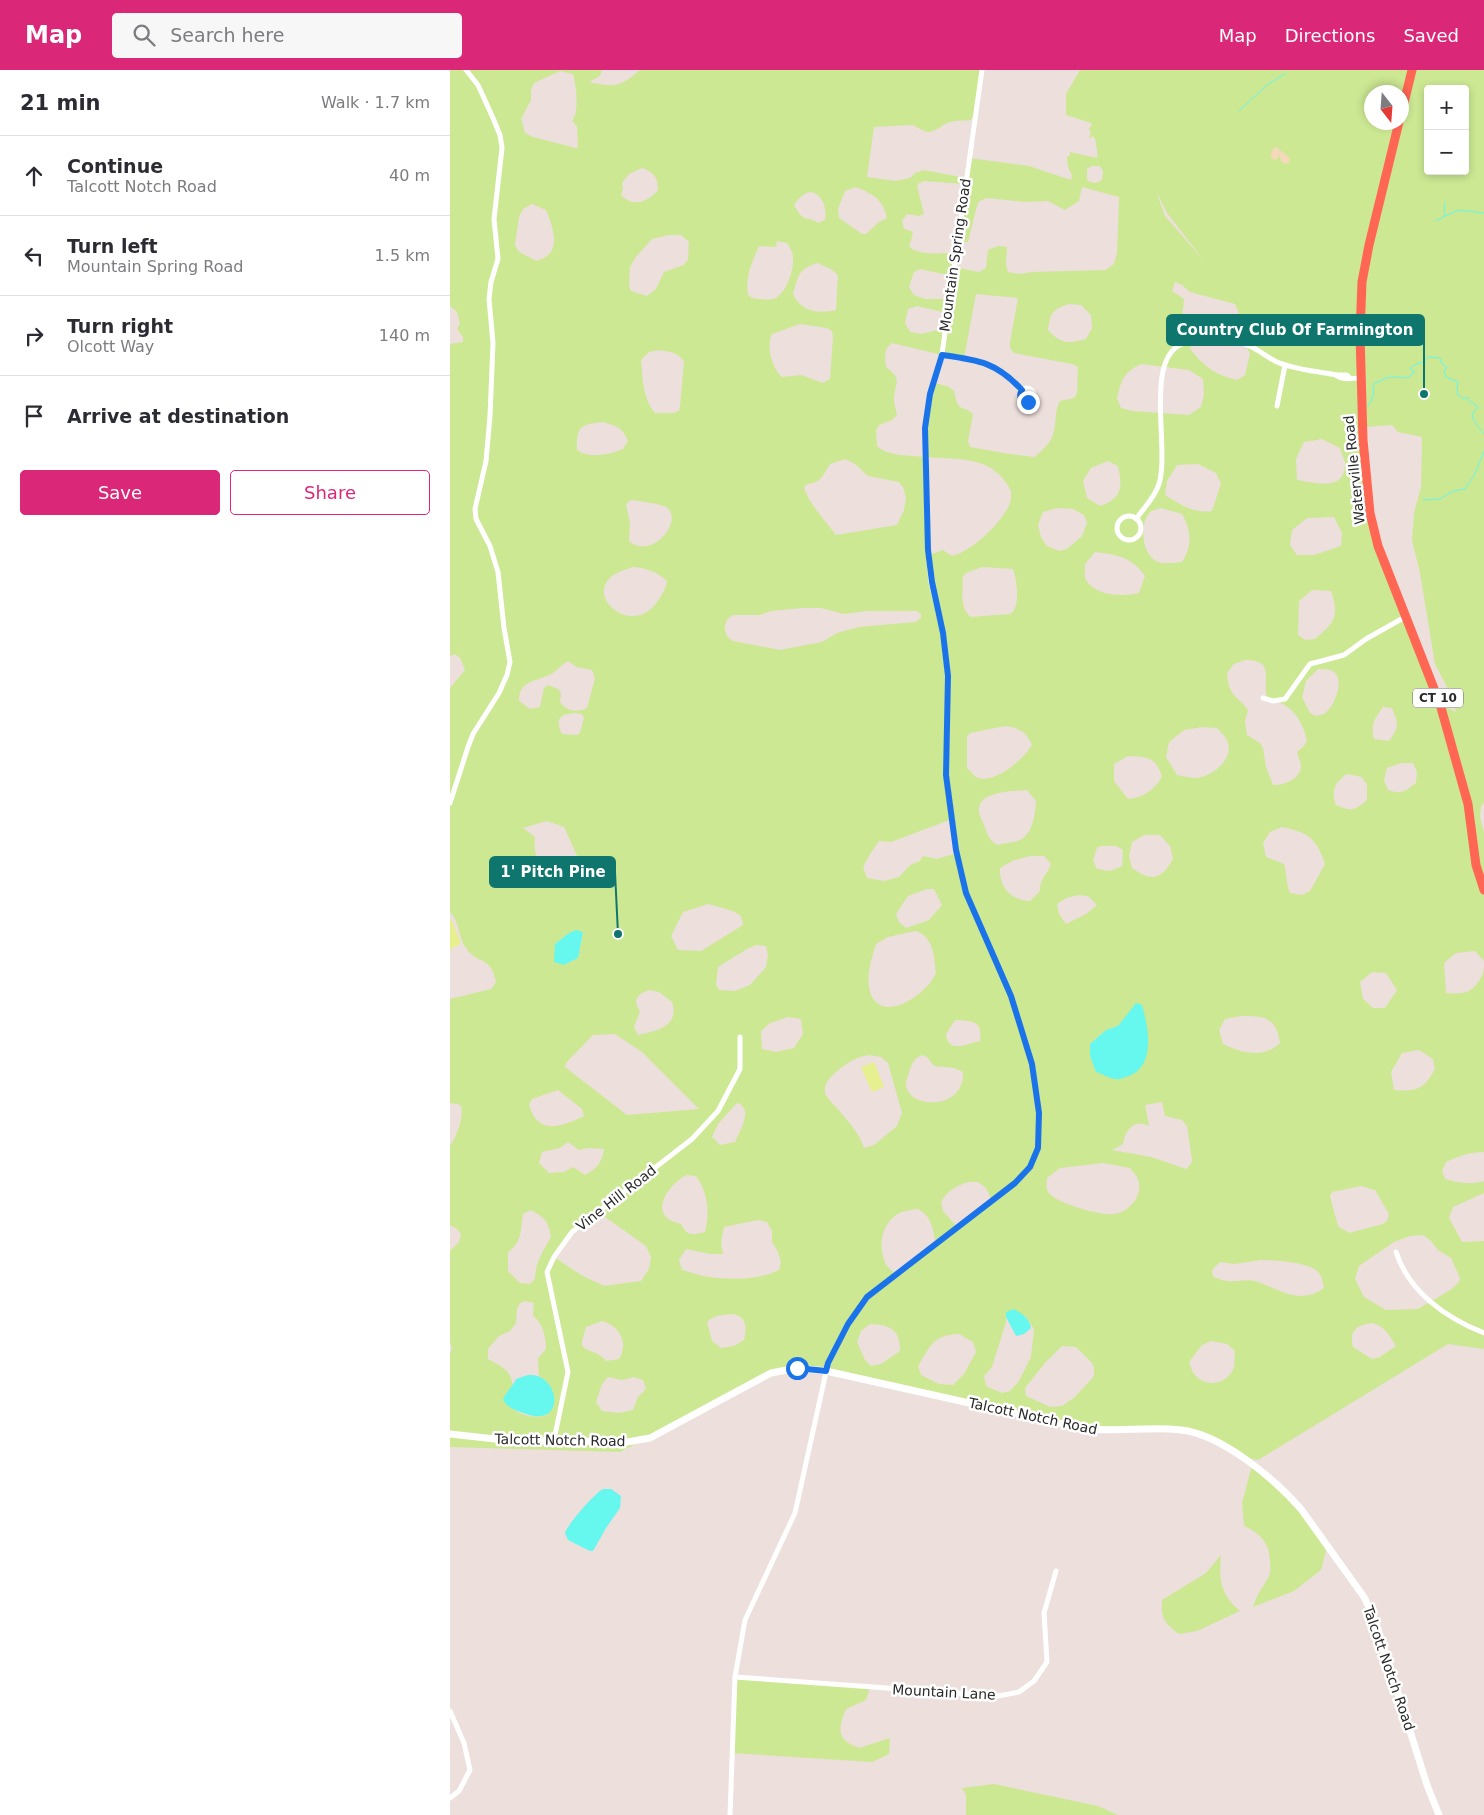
<!DOCTYPE html>
<meta charset="utf-8">
<style>
body{margin:0;font-family:"DejaVu Sans",sans-serif;background:#f7f7f7;color:#2b2b33}
.controls{position:absolute;right:15px;top:15px;display:grid;overflow:hidden;border-radius:5px;box-shadow:0 2px 8px #0003}
.controls button{width:45px;height:45px;display:grid;place-items:center;padding:0;border:0;border-bottom:1px solid #e1e1e2;background:#fff;color:#2b2b33;font:25px sans-serif}
.compass{position:absolute;left:914px;top:15px;width:45px;height:45px;border-radius:50%;background:#fff;box-shadow:0 2px 8px #0003;rotate:163deg}
.stop{position:absolute;width:15px;height:15px;margin:-11px;border:4px solid #1a73e8;border-radius:50%;background:#fff}
.stop.end{background:#1a73e8;border-color:#fff;box-shadow:0 1px 5px #0008}
.list{margin:0;padding:0;list-style:none}
h2{display:flex;justify-content:space-between;align-items:center;height:65px;margin:0;padding:0 20px;font-size:21px}
h2 small{font-size:16px;font-weight:400;color:#7c7c81}
.list li{display:grid;grid-template-columns:32px 1fr auto;gap:15px;align-items:center;box-sizing:border-box;height:80px;padding:0 20px;border-top:1px solid #e1e1e2}
.list b{display:block;font-size:19px;white-space:nowrap}
.list p{margin:0;font-size:16px;white-space:nowrap;color:#7c7c81}
.list em{font-size:16px;font-style:normal;color:#7c7c81}
.actions{display:flex;gap:10px;padding:15px 20px}
.actions a{flex:1;padding:11px 0;border:1px solid #db2777;border-radius:5px;text-align:center;font-size:18px;color:#db2777}
.actions .main{background:#db2777;color:#fff}
.icon{flex:none;width:28px;height:28px;fill:none;stroke:currentColor;stroke-width:2;stroke-linecap:round;stroke-linejoin:round}
.map{position:relative;flex:none;width:1034px;height:1745px;overflow:hidden}
header{display:flex;align-items:center;gap:30px;box-sizing:border-box;height:70px;padding:0 25px;background:#db2777;color:#fff}
header strong{font-size:24px}
nav{display:flex;gap:28px;margin-inline-start:auto;font-size:18px}
.search{width:350px;height:45px;background:#f7f7f7;display:flex;align-items:center;gap:12px;box-sizing:border-box;padding:0 18px;border-radius:5px;color:#7c7c81;font-size:19px}
main{display:flex}
aside{flex:1;background:#fff}
.map>svg:first-child{display:block}
.green{fill:#cce893;fill-rule:evenodd}
.sand{fill:#f5d9bb}
.pitch{fill:#e7f08e}
.water{fill:#66f7ee}
.lines{fill:none;stroke-linecap:round;stroke-linejoin:round}
.stream{stroke:#66f7ee;stroke-width:1}
.street{stroke:#fff;stroke-width:5}
.secondary{stroke:#fff;stroke-width:7}
.highway{stroke:#ff6654;stroke-width:9}
.route{stroke:#1a73e8;stroke-width:6}
.labels{text-anchor:middle;stroke-width:5;stroke-linejoin:round;paint-order:stroke}
.shield{fill:#fff;stroke:#6a6a6a;stroke-width:1}
.shield-label{font-size:12px;font-weight:bold;fill:#2a2a2a}
.street-label{font-size:14px;fill:#2a2a2a;stroke:#fff}
.leader{fill:none;stroke:#0f766e;stroke-width:2}
.callout-dot{fill:#0f766e;stroke:#fff;stroke-width:2}
.callout{fill:#0f766e;stroke:#0f766e;stroke-width:2}
.callout-label{font-size:15px;text-anchor:middle;font-weight:bold;fill:#fff}
</style>
<header>
<strong>Map</strong>
<div class="search"><svg class="icon" aria-label="search" viewBox="0 0 24 24"><circle cx="10" cy="10" r="6"/><path d="M15 15l6 6"/></svg>Search here</div>
<nav><a>Map</a><a>Directions</a><a>Saved</a></nav>
</header>
<main>
<aside>
<h2>21 min<small>Walk · 1.7 km</small></h2>
<ul class="list">
<li><svg class="icon" aria-label="ahead" viewBox="0 0 24 24"><path d="M12 20V5M6 11l6-6 6 6"/></svg><div><b>Continue</b><p>Talcott Notch Road</p></div><em>40 m</em></li>
<li><svg class="icon" aria-label="left" viewBox="0 0 24 24"><path d="M17 20v-9H6M10 6l-5 5 5 5"/></svg><div><b>Turn left</b><p>Mountain Spring Road</p></div><em>1.5 km</em></li>
<li><svg class="icon" aria-label="right" viewBox="0 0 24 24"><path d="M7 20v-9h11M14 6l5 5-5 5"/></svg><div><b>Turn right</b><p>Olcott Way</p></div><em>140 m</em></li>
<li><svg class="icon" aria-label="arrive" viewBox="0 0 24 24"><path d="M6 21V4h12l-3 4 3 4H6"/></svg><div><b>Arrive at destination</b></div></li>
</ul>
<div class="actions"><a class="main">Save</a><a>Share</a></div>
</aside>
<div class="map">
<svg width="1034" height="1745" viewBox="0 0 1034 1745">
<rect width="100%" height="100%" fill="#eddfdb"/>
<g class="green">
<path d="M0,0H152L150,6L139,12C165,17 169,18 190,0H532L525,47H522L521,50C513,51 505,50 497,53C491,56 486,61 479,62C472,62 468,56 461,55L424,57L417,107L446,111L460,108L465,103L474,100L516,108L519,88L579,96L621,110L622,105C618,99 617,93 617,86H620V82L647,88C649,80 645,77 646,71L643,66L640,68L639,66L641,64L639,58L642,55L641,53L616,45V24L630,0H1034V733L1031,736L1030,747L1034,762V891L1025,881L1006,883L994,893L996,923C1001,923 1007,924 1012,923C1024,922 1033,908 1034,897V1082C1020,1082 1009,1086 996,1092L992,1101L995,1109C1009,1113 1021,1115 1034,1111V1123L1003,1137L999,1148L1012,1172L1034,1171V1279L998,1274L808,1390L789,1386L743,1362L660,1361L376,1301H328L170,1382L0,1377V1284L2,1279L0,1271V1181L9,1172L11,1164L6,1158L0,1155V1076C7,1065 14,1048 11,1036L8,1034L0,1033V929L41,919L46,912C40,884 28,896 16,878C8,867 10,852 0,842V618L15,600L10,588L5,584L0,586V274L13,272V267L7,259L10,254L7,242L0,236ZM110,1L123,4C126,15 130,41 122,51L127,56L128,77L126,78L83,67L75,63L71,49L81,30V20L84,13ZM978,19H1015V101H978ZM922,22H952V52H922ZM642,96H650L653,101L652,110L646,113L640,112L637,109V99ZM192,98C204,102 208,108 208,120C198,132 183,138 171,125L173,119L172,113L179,104ZM474,111L513,114L514,118L507,171L518,172L528,132L536,128L575,132L598,131L615,140L629,131L632,117L669,127L667,183L664,194L656,200L582,202L570,204L558,202L556,195L557,177L548,176L538,180L536,198L529,202L504,197L505,183C493,183 466,186 459,176L463,164L461,161L454,159L452,151L457,144L469,146L474,144L467,116L469,113ZM406,117C424,125 432,128 437,148L429,152L416,164H412L389,148L388,139L395,121ZM706,121L717,143L754,191L715,146ZM361,122C373,125 377,138 375,150L368,153C355,144 356,156 344,135C348,129 353,123 361,122ZM82,134L96,140C101,152 110,175 98,185C95,188 91,189 87,191L69,182L65,175L69,147L73,139ZM219,165H231L239,172L238,189L234,195L214,202L206,219L197,226L181,221L179,216L180,197L185,188L202,169ZM327,171L337,173C340,178 343,182 343,188C344,199 337,221 327,227C323,230 317,230 312,229C306,229 303,229 298,225C295,207 302,192 309,176L326,177ZM367,193L381,199L388,205L386,240C368,244 351,242 343,224C348,207 348,199 367,193ZM470,199L502,206L499,229H475L464,225L459,217L464,202ZM725,212L732,215L740,222L785,234L793,254L747,248L737,251L732,248L734,229L722,221ZM526,224L568,228L560,272V278L564,283L622,294L628,297L627,323L624,328L610,331C604,341 607,353 603,364C601,373 592,380 585,387L559,384L520,377L518,371L523,344C511,333 509,345 504,321L497,316L483,313L475,358L476,387C460,385 439,387 427,376L426,361L429,355L442,350L447,345C446,340 444,334 444,329C445,311 453,310 436,297C435,287 433,279 442,273L492,285L514,288ZM619,234L631,235L641,245L642,258L636,269C618,274 611,274 598,260C600,244 602,239 619,234ZM467,236L497,243L495,258L472,264L460,262L455,253L458,239ZM350,254L377,258L382,261L383,267L380,309L373,313L351,305L332,307C322,299 316,275 322,264ZM742,272L796,275L800,284L795,305L787,310C765,305 755,297 740,279ZM209,280C219,282 229,282 234,292L230,336L229,341L224,343H205C192,327 193,309 191,290L199,282ZM691,294L739,300L753,309L754,324L751,337L739,345L682,341L671,338L667,328C672,309 673,303 691,294ZM154,352C168,357 172,357 178,371L173,379C157,385 141,389 127,380C126,356 131,354 154,352ZM942,355L948,362L972,367L971,417L964,443L962,470L970,503L985,594L996,615L1006,642L990,634L920,443L915,357ZM872,369L890,378C891,382 894,388 895,393C896,422 865,413 847,410L846,389L854,372ZM476,387C511,390 543,385 561,421C561,425 561,430 560,433C553,452 521,482 502,486L493,480L479,485ZM395,389L405,394L418,406L449,412L453,417L456,428L454,440L447,455L386,465C377,453 357,431 354,417C359,412 361,414 366,412C372,409 377,399 380,394ZM658,391L668,396C673,418 672,428 650,436L637,428L633,411L641,398ZM748,394L766,403L771,414L762,441C743,444 730,434 715,425L717,411L727,395ZM183,430C193,432 205,433 214,436C237,446 204,492 179,471L180,452L176,435L179,431ZM607,438L623,439L634,445L637,453L632,466L617,479L609,481L597,476L591,467L588,455L593,442ZM711,438L732,444C741,460 743,475 732,492C726,492 718,494 712,493C692,490 688,455 700,442C703,440 708,439 711,438ZM884,447L892,463L891,476L864,485H847L840,475L842,460L857,448ZM645,482C667,485 681,486 695,506L689,523C673,527 645,526 636,510C634,506 635,499 635,494ZM183,497C196,498 208,502 217,511C216,518 213,523 209,529C186,568 138,531 159,509C165,502 175,500 183,497ZM532,497L563,499C567,509 571,539 560,544L521,547C509,538 513,520 513,506L516,503ZM862,520L881,521C890,547 884,553 865,569L855,570L848,565L849,531ZM352,538H371L394,544L417,541H467L471,544V548L466,552L409,557L387,563L372,572L330,580L283,571C272,565 272,551 283,545H310L321,541ZM795,590C826,590 812,609 817,628C841,634 851,647 857,670L854,676L847,682C848,687 851,692 851,697C850,709 833,716 823,715L816,697L813,678L810,673L797,665L795,651L798,640C785,623 779,627 777,603L784,594ZM118,591L127,597L142,600L145,608L137,638C127,643 116,641 110,632L111,623L108,619L98,615L94,618L90,637L80,639L69,631C69,611 84,612 99,605C107,602 110,595 118,591ZM868,599C872,599 877,599 880,600C898,605 884,638 874,644C871,645 868,645 866,646L860,643L852,627L856,611ZM933,637L942,638C949,655 949,657 939,671L924,669C920,655 925,648 933,637ZM125,643L132,644L134,648L130,663L127,665L112,664C105,649 109,644 125,643ZM555,656C569,658 576,661 582,675C574,689 543,716 526,707C523,705 520,700 517,698V667L520,663ZM752,657L767,658C770,661 775,666 777,670C785,689 763,706 747,708C741,708 733,706 727,705L716,687L719,672L734,660ZM678,686C698,687 706,687 712,707C704,720 693,728 678,729L664,711V694ZM951,693H963L967,702L966,713C955,721 952,725 938,720L934,710L937,698ZM897,704L912,707L917,715V730C906,740 901,742 886,735C881,721 884,713 897,704ZM577,720L586,731C585,745 583,765 568,771C561,773 554,773 547,775C538,769 537,763 533,753C531,747 528,744 529,738C531,721 564,721 577,720ZM502,749L507,783L487,789L473,786L470,791L460,795L449,807L434,811L417,808L413,797L420,784L429,771L441,772ZM97,751L114,757L129,790L101,803C87,793 83,784 85,767L73,758ZM832,757C858,762 867,769 875,794L860,821L852,825L840,823C836,814 837,804 834,794L816,787L813,773L820,762ZM694,765H710L720,776L723,789C711,810 702,812 682,798L679,786L682,772ZM651,776H666L673,780L672,796L660,801L647,799L643,790L647,778ZM580,786H594L601,794C598,804 589,809 590,821L580,831C561,830 549,818 550,798L562,791ZM477,819H484L492,835L479,850L456,858L449,852L446,844L458,826ZM629,825L638,826L647,835L636,844L616,854L609,844L607,834L616,828ZM258,834L283,841L291,846L293,855L251,881L228,880L221,866L233,842ZM465,861C484,866 484,887 486,903C483,908 481,913 477,916C465,930 433,950 421,925C415,910 421,889 426,874L438,867ZM133,862L128,888L114,895L105,874L119,863ZM306,875L316,876L318,885L316,897L300,915L285,921L269,920L266,914L268,897L297,879ZM922,902L936,903L947,920L935,938H923L913,929L910,912ZM199,920L209,922L222,932C230,957 206,961 188,965L184,957L190,941L187,936L186,930L190,924ZM686,934L646,1001L640,986V974L656,960L668,956ZM791,946C815,946 826,947 830,973C814,989 791,983 773,974L769,960L775,949ZM338,947L351,949L353,964L344,978L326,982L312,979L311,961L320,953ZM505,950C522,951 533,950 530,971C516,974 498,984 496,964ZM165,964L192,982L249,1039L177,1045L115,997L116,993L143,965ZM969,980L983,989L985,999C974,1019 967,1022 944,1020L941,1002L952,983ZM419,985L431,987L438,993L452,1043L447,1056L424,1075L414,1078C409,1062 397,1050 386,1037C383,1034 378,1029 376,1025C372,1016 379,1008 386,1002C397,993 405,987 419,985ZM473,985L478,988L484,996L504,998L513,1002C515,1042 455,1039 456,1013C456,1009 459,1006 459,1002C462,994 464,987 473,985ZM108,1020L132,1039L134,1046C112,1057 87,1066 79,1034L82,1029ZM712,1032L715,1046L732,1050L737,1056L742,1090L741,1094L736,1099L701,1087L662,1080L673,1074C675,1060 684,1048 699,1056L695,1035ZM287,1033C304,1038 290,1061 285,1072L270,1075L262,1067L268,1054ZM118,1072L129,1080L138,1078L154,1079C152,1093 147,1098 135,1105L123,1097L114,1102L99,1103L89,1093L92,1082L110,1078ZM653,1093L680,1098C682,1101 685,1104 687,1107C695,1124 680,1142 664,1144C651,1146 602,1133 597,1120C596,1117 597,1111 597,1108L610,1098ZM237,1105L246,1106C258,1123 260,1142 255,1162C242,1165 238,1167 231,1154C228,1153 223,1152 220,1150C200,1138 223,1111 237,1105ZM518,1112H528L536,1118L542,1131L508,1158L493,1141L491,1132C498,1120 506,1116 518,1112ZM911,1116L925,1120L939,1144L937,1151L933,1154L899,1163L888,1156L880,1126L882,1122ZM468,1139C482,1146 483,1160 486,1174L446,1204C443,1202 440,1199 437,1196C426,1178 432,1149 452,1142C457,1140 463,1140 468,1139ZM81,1140C95,1148 98,1150 101,1167C93,1181 85,1193 85,1209L80,1214L70,1213L58,1201V1182C73,1171 70,1161 73,1144ZM148,1142L196,1176L201,1187L199,1199L191,1211L154,1216L131,1205L104,1187L122,1162ZM308,1150L317,1152L322,1161V1172L328,1182L331,1192L329,1200C309,1210 281,1210 259,1207C250,1206 241,1202 232,1200L229,1190L236,1179L260,1184H273L271,1173L274,1157ZM973,1165L981,1171L988,1180L1001,1188L1010,1208L1009,1212L1002,1219L968,1239L936,1240L914,1227L905,1209L909,1196L944,1172L960,1166ZM810,1190C824,1190 861,1192 869,1203C872,1206 873,1214 874,1218C848,1236 830,1219 805,1211C796,1209 787,1212 778,1211C773,1211 768,1208 763,1207L762,1200L770,1192L785,1194ZM75,1231L84,1233L83,1246C93,1252 96,1268 96,1279L88,1288L89,1306C98,1312 101,1319 104,1329L97,1345C88,1348 75,1347 66,1341C62,1338 58,1329 55,1325L63,1317C61,1299 52,1297 38,1289V1279L49,1266L60,1261L66,1253L67,1239L70,1233ZM556,1242L575,1246L584,1259L581,1287L569,1311L560,1321L552,1323L536,1316L534,1306L542,1297L556,1252ZM282,1244C297,1246 297,1257 294,1270L284,1276L271,1278L262,1271L257,1252C263,1245 273,1245 282,1244ZM152,1251C170,1256 179,1273 169,1289L156,1291C147,1280 141,1284 132,1276V1271L136,1257ZM922,1253C935,1256 939,1265 946,1276L930,1287L922,1289L903,1277C899,1261 906,1255 922,1253ZM420,1254C440,1255 450,1259 450,1281L431,1294L421,1296L415,1290L407,1272L411,1261ZM509,1264L523,1272L526,1282L514,1304L503,1315L489,1314L471,1305L468,1296C481,1275 483,1265 509,1264ZM761,1271L777,1274L785,1281C784,1286 785,1293 784,1297C779,1314 757,1318 746,1306C742,1303 741,1297 739,1292L752,1275ZM612,1276L626,1277L642,1293L644,1298V1306L625,1327L612,1336L600,1337L576,1326L575,1318L595,1293ZM158,1307L172,1310L184,1307L193,1310L196,1319L188,1327L183,1340L169,1343L152,1341L146,1332L152,1314Z"/>
<path d="M802,1395L831,1417L877,1477L871,1500L844,1521L803,1537C806,1525 814,1516 819,1506C821,1502 820,1498 820,1494C821,1475 811,1463 794,1456L792,1433Z"/>
<path d="M771,1485C769,1510 770,1524 790,1541L747,1561L729,1564C714,1553 711,1548 712,1530L756,1503Z"/>
<path d="M285,1607L420,1617L416,1630L396,1639C388,1659 386,1670 409,1678L440,1668L439,1684L422,1692L282,1683Z"/>
<path d="M544,1714L648,1736L668,1745H516V1725L512,1718Z"/>
</g>
<path class="sand" d="M824,77L828,78C832,83 838,84 840,90L838,94L831,92L830,85L826,90L821,88V84Z"/>
<g class="pitch">
<path d="M1,849L11,874L0,879V850Z"/>
<path d="M424,992L434,1017L422,1022L411,997Z"/>
</g>
<g class="water">
<path d="M126,860L133,862L128,888L114,895L104,892L105,874L119,863Z"/>
<path d="M686,933L692,935C699,959 706,998 676,1007C672,1008 668,1010 665,1009C659,1008 652,1004 646,1002L640,986V974L656,960L668,956Z"/>
<path d="M564,1239C573,1244 579,1248 581,1258L574,1264L566,1266L556,1247V1242Z"/>
<path d="M78,1305C82,1305 86,1305 90,1307C111,1317 111,1356 76,1344C65,1340 59,1339 53,1330C55,1322 63,1317 66,1309Z"/>
<path d="M153,1419H161L171,1426L170,1438L156,1458L143,1481H140L118,1470L115,1463C118,1454 144,1424 153,1419Z"/>
</g>
<g class="lines">
<g class="stream">
<path d="M789,41L817,15L836,3"/>
<path d="M995,146L994,139L995,132"/>
<path d="M985,151L1008,140L1034,143"/>
<path d="M918,336L923,327L924,314L936,308L946,307L957,308L964,303V301L960,299L964,295L974,292L978,287L990,288L992,294L997,297L994,302L996,307L1008,312L1007,318L1008,325L1014,329L1017,327L1020,332L1023,333L1028,337L1022,344C1024,353 1028,356 1034,364"/>
<path d="M973,430L990,429L1003,421L1015,419L1025,404L1034,381"/>
</g>
<g class="street">
<path d="M492,285C528,290 545,292 572,320"/>
<path d="M886,305C893,311 902,308 911,308"/>
<circle cx="577" cy="325" r="7"/>
<path d="M827,336L835,295"/>
<circle cx="679" cy="458" r="12"/>
<path d="M686,449C694,438 705,427 709,414C720,379 694,289 732,274C748,268 769,271 786,272C802,274 813,285 827,292C845,300 867,301 886,305H897L900,308"/>
<path d="M813,628L823,631L835,629L860,594L894,585L916,569L955,547"/>
<path d="M0,733L18,677L23,664L49,623L57,605L60,592L54,558L48,502L40,476L26,449L25,439L36,391L40,346L43,273L39,229L41,212L48,189L44,149L52,78L50,65L43,48L28,15L16,0"/>
<path d="M946,1182C959,1222 996,1248 1034,1263"/>
<path d="M104,1370L118,1302L97,1202L104,1187L122,1162L242,1069L268,1041L290,999V967"/>
<path d="M285,1607L548,1626L569,1622L584,1611L597,1592L594,1543L606,1501"/>
<path d="M0,1641L14,1673L20,1700L9,1721L0,1728"/>
<path d="M280,1745L285,1607L295,1550L345,1443L378,1293L398,1254L417,1227L565,1113L580,1097L588,1078L589,1043L582,993L561,926L516,823L506,780L496,705L498,606L493,563L481,512L478,480L475,358L480,324L492,284L532,0"/>
</g>
<path class="secondary" d="M0,1364L54,1370L177,1372L200,1368L321,1303L347,1298L376,1301L631,1358C665,1363 698,1356 731,1360C771,1364 825,1409 851,1439L914,1527L925,1550L977,1715L989,1745"/>
<g class="highway">
<path d="M952,41L962,0"/>
<path d="M949,52L919,175L912,212L910,264L913,370L920,443L928,476L990,634L1018,734L1026,795L1034,820"/>
</g>
</g>
<g class="lines">
<path class="route" d="M347,1298L376,1301L378,1293L398,1254L417,1227L565,1113L580,1097L588,1078L589,1043L582,994L561,926L516,823L506,780L496,705L498,606L493,563L482,512L478,480L475,358L480,324L492,285C528,290 546,292 572,320C568,326 571,332 578,332"/>
</g>
<g class="labels">
<rect class="shield" x="963" y="618.5" width="50" height="19" rx="4"/>
<g class="shield-label">
<text x="988" y="632">CT 10</text>
</g>
<g class="street-label">
<text transform="translate(505 185) rotate(-82)" y="5">Mountain Spring Road</text>
<text transform="translate(904 400) rotate(-96)" y="5">Waterville Road</text>
<text transform="translate(166 1128) rotate(-38)" y="5">Vine Hill Road</text>
<text transform="translate(583 1346) rotate(12)" y="5">Talcott Notch Road</text>
<text transform="translate(110 1370) rotate(1)" y="5">Talcott Notch Road</text>
<text transform="translate(939 1598) rotate(71)" y="5">Talcott Notch Road</text>
<text transform="translate(494 1622) rotate(3)" y="5">Mountain Lane</text>
</g>
</g>
<path class="leader" d="M974 324L974 260M168 864L165 802"/>
<g class="callout-dot">
<circle cx="974" cy="324" r="5"/>
<circle cx="168" cy="864" r="5"/>
</g>
<g class="callout">
<rect x="717" y="245" width="257" height="30" rx="5"/>
<rect x="40" y="787" width="125" height="30" rx="5"/>
</g>
<g class="callout-label">
<text x="845" y="265">Country Club Of Farmington</text>
<text x="103" y="807">1' Pitch Pine</text>
</g>
</svg>
<div class="controls">
<button>+</button>
<button>−</button>
</div>
<svg class="compass" viewBox="-18 -18 36 36"><path d="M0-13l5 13h-10z" fill="#e53935"/><path d="M0 13l5-13h-10z" fill="#7c7c81"/></svg>
<div class="stop" style="left:347px;top:1298px"></div>
<div class="stop end" style="left:578px;top:332px"></div>
</div>
</main>
